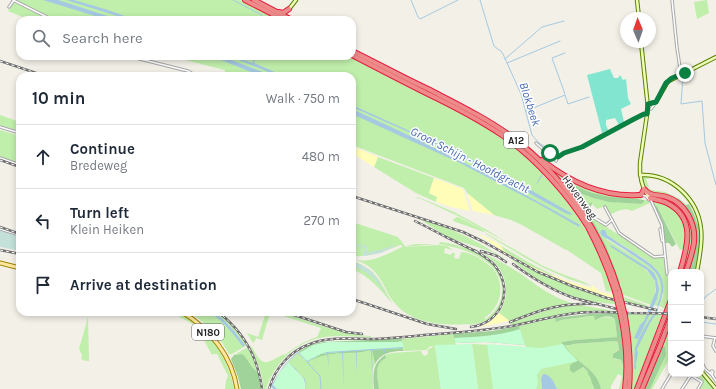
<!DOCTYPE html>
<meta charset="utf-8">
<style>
body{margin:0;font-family:Karla,sans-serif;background:#f2f2f3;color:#1f2937}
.controls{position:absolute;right:12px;bottom:12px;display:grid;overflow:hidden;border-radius:8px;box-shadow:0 2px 6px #0003}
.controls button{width:36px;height:36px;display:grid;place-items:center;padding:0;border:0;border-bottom:1px solid #e0e1e3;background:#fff;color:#1f2937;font:20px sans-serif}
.compass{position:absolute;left:620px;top:12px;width:36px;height:36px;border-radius:50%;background:#fff;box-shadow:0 2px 6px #0003;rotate:358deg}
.stop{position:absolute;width:12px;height:12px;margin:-9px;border:3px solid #0b8043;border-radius:50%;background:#fff}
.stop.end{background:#0b8043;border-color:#fff;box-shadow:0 1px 4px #0008}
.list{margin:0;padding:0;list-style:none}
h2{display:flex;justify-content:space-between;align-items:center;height:52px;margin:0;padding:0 16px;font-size:17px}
h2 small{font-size:13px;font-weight:400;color:#747a83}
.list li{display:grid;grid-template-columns:26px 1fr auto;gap:12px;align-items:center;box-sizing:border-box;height:64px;padding:0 16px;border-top:1px solid #e0e1e3}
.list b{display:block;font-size:15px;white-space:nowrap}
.list p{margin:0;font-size:13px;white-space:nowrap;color:#747a83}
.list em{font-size:13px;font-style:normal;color:#747a83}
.icon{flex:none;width:22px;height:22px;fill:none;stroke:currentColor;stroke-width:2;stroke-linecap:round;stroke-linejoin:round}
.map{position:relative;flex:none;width:716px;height:389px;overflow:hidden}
.search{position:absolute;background:#fff;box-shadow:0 2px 6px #0003;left:16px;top:16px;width:340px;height:44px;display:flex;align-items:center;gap:10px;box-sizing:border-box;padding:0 14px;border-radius:12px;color:#747a83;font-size:15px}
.panel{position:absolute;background:#fff;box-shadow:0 2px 6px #0003;left:16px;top:72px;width:340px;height:244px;border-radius:12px}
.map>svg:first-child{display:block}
.grass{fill:#c0eeab}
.forest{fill:#a0d399}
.wetland{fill:#c3e1d8}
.sand{fill:#fffdb8}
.park{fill:#c3fdd2}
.pitch{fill:#81e5d0}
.water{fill:#a5c9e2}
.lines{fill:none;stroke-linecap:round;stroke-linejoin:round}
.stream{stroke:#a5c9e2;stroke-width:1}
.street-casing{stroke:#a8a8a8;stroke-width:3.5}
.secondary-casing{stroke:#5b8000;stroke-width:4.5}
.primary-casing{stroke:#9e8600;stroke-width:5}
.highway-casing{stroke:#e61d3e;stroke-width:6}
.street{stroke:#fff;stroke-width:1.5}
.secondary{stroke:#eefdb9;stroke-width:2.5}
.primary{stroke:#ffe79f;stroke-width:3}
.highway{stroke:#ed8b8b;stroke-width:4}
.rail-casing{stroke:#6f6f6f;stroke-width:2.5}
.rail{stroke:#fff;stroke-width:1;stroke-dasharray:3;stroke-linecap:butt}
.highway-bridge-casing{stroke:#e61d3e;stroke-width:6;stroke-linecap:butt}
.highway-bridge{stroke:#ed8b8b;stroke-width:4}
.route{stroke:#0b8043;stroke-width:5}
.labels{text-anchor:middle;stroke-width:3;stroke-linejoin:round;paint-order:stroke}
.shield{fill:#fff;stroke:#646464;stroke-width:1}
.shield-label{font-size:10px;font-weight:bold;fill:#212121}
.street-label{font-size:11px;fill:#212121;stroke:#fff}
.water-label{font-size:12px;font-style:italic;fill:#466ab8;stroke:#fff}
</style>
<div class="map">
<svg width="716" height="389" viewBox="0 0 716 389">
<rect width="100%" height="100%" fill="#f2f0e7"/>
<g class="grass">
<path d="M17,0H240L278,20H49L46,16L17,1Z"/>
<path d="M707,0L709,13L697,19L694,2Z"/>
<path d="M13,3H15L45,17L48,20H30L8,11Z"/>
<path d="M169,56H350L476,121C500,136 522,152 543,172L542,174C578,210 598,245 613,292L606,291L601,273L567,250H566L522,225L511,220L494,215L467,193L464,188L352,145V76H224L225,70Z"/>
<path d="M0,115L20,122V131L0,125Z"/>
<path d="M0,130L20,136V164L0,158Z"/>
<path d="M378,157L434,178L429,193L437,197L436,202L416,193L374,167Z"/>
<path d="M544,163L590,189L642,196L641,199C630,199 618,199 607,197C593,194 581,189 568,183L565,186Z"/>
<path d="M645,177C674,178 693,199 699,226C695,221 695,214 692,208C685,195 662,173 646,179L649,187H648L651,190L665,192L678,198L676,199L664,194L651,193L647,189L644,181H643V178Z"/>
<path d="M570,189C578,192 586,196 594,198C610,203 625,203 641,204L644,201V200H648L650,203L632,211C624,207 618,211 610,215L605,206L597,209L591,203L586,209H585Z"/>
<path d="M654,196C696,200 700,241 683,272V265L689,244V234L680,212L652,197Z"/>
<path d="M418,197L454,212L487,230L506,242L458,216L419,198L416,199Z"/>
<path d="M652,201C668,203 686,215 686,233C686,238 685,243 685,248L680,250L657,206L654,207Z"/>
<path d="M457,217L460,218L485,231L484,232L453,221L454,219Z"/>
<path d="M591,217L650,255L654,257L664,256L667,276H671V294L666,309L659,306L663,296V287L655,268L643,258L606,235H601C612,243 625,251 637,258C659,272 667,280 657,306L654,305C659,295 662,280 652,272C649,269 644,267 641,266C657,278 659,287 651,305L621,294L620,291L622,288L620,286L607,249Z"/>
<path d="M421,220C452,227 481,243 508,261L492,252L447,237Z"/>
<path d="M352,222L398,237L405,246L406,247L439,245L447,246L453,250L445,248L444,253L451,255L452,253H455L454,258L459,259L461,252C467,252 473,255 479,258C484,261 489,265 493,269C506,285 501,308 484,318L486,319C496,311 503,302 502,288C500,266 479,255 460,249C453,247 446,245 439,244C428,244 416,247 406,246L416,244H439L440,242C454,243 480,252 490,262C507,277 509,308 487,320C482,323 475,324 469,325V324C443,326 410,324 393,301C388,295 386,288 382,282C376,271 367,263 355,260C372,263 387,254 402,247V245H400C384,252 370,257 352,256Z"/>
<path d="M486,233L543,266L562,274L584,282L591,286L569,279L546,269L529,260L486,234Z"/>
<path d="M501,246L528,262L553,275V276L526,264L507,253L503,250Z"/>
<path d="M482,253C492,257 501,262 510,267C533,281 549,298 576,304C552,304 531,313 509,321L507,319L499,313C510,297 508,277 495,263C491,259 486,256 482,253Z"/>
<path d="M510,258C544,277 579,290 615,301L616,304C576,303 540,285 510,258Z"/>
<path d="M352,261C378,269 380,283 393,304C380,290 370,276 352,269Z"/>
<path d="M621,296L647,305L646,306L654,308V309L666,310L665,311L623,301Z"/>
<path d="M581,305L613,311H592L572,313L511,325L510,323L548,310L567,306Z"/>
<path d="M148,312C155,312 171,311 176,312C182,313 188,318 193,322C215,338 229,362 234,389H225L226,381L228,376L217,354H214L212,355L198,329L194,325L173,313L162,316Z"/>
<path d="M190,312C195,312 205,311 209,312C217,314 237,338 244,345C237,333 225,321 213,312C224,312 241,337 247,345L232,354H229L223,344L208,327L199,319Z"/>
<path d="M257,312H266L270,313L262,340L256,338L255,341L253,343L247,333L258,337L265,315Z"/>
<path d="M271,312H281C309,321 341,335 371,336V337C356,337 340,335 325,337C296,341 275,362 266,389H264L260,369L250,346L252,347C263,368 265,364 284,354L285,355C295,347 305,341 317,337L321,328Z"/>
<path d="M626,314L664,315L636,389H631V351Z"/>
<path d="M590,316H593L598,319L602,317L614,318L615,320L617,337L575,340L562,342L576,361L572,364L577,371L582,367L588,372L594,389H557L550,377L543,374L541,378L542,389H478L472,344L526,347L519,326L555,318L556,322L561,320Z"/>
<path d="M88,317L89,361H86L81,359L82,355L79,349Z"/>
<path d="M671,321V358H670L652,389H650L666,355L665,347L662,346Z"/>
<path d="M453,334L456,345L435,346L441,389H379C378,377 373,364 385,358V355L392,353L420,351H421L423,355L425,356L428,354V351L427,350L433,347L432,346L429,347L426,350L403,351L402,339Z"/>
<path d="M615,341L618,342L619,350L614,353V359L621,360L624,367H625L623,389H619L622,376L618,374L611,386V389H601C597,368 573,363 565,345H571V344Z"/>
<path d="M248,347L258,372L253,369L242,354L234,355Z"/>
<path d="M370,350H372L375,364L372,371L373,389H305V380L288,362L298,353L307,362L321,354L343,352Z"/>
<path d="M694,374C703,374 708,381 713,389H699L703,382L699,379V378Z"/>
</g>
<g class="forest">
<path d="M567,183C577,185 586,192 597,194C613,199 628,197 644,200V202L641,204L609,202L593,198L571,190L585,209H586L591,202L592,204L587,214L591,217L606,246L620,283V286L622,289V291H620L565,186Z"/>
<path d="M678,198L686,205L689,204L694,214L697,223L699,226L700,231V241L696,272H688C697,243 704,221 676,199Z"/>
<path d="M657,206L676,244L672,247L669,243H664L663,224L654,207Z"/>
<path d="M618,313L623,340L625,367H624L621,360L613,358V354L619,350L618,342L615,341L572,344L571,345H565C572,362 597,367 601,389H594C594,386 591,383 591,380C590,377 590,377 588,374V372L583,367L573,373L570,370V365L576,361L563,347L562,342L575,340L617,337L615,320L614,318C611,317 606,316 603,317C600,317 599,319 595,320L594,316H590L561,320L556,322L555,318L589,314Z"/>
<path d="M519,326L525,345L486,342L455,343L453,334L492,331Z"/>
<path d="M389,339H402L403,351C391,351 381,353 375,364L372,350C369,350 366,351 363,352C343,354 326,351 308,362L298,352L310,345L324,342Z"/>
<path d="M662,346L665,347L666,355L650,389H644Z"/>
<path d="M242,354C249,359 250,368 258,372L261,389H241L238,377L231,359L234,355Z"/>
<path d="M385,355L386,358C373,364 378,377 379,389H374C373,374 372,364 385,355Z"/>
</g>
<g class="wetland">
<path d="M0,230L20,237V251L0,247Z"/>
<path d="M352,243L364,246L366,245L367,247V253L384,249L394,245L395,246L381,253L364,256V251H365L366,254V248L352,245Z"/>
<path d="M352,262C373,266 379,281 388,298C385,294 383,290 381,287C373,276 364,270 352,266Z"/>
</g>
<g class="sand">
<path d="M352,146L378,157L374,167L352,153Z"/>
<path d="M434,178L463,189L470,211L451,207L436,202L437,197L429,193Z"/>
<path d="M467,193L494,215L473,211Z"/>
<path d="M476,233C482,236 496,241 501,246C503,249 504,251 507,253L526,264L552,276L553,275L567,281L591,288L592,285L600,292L614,295L615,299C579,289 544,276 512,257C499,250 488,240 476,233Z"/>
<path d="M499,313L507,319L509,321L480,327L490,322Z"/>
</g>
<g class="park">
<path d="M520,329L525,345L486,342L455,343L454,338C476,337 499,336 520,329Z"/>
<path d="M402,341L404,348L350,351L321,354L307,362L299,353L313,345L328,342H396Z"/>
<path d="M472,344L478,389H441L435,345Z"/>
<path d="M487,344L541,348L563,344L568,351L578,361L541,369L537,375L538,383L536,389H493Z"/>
<path d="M288,362L304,379L305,389H277L273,385L279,373Z"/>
</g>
<path class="pitch" d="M610,69L614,78H618L620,75L623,80L626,79L628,98L631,104L621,109L624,122L619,125L615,118L606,120V125L608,130L602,133L600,125L587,75Z"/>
<g class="water">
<path d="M43,0H58L120,20H108Z"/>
<path d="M66,0H74L108,10L136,20H130Z"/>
<path d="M211,56H221L273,76H261Z"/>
<path d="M228,56H234L252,63L254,60H255L254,63L284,76H279Z"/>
<path d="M352,105L465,156L532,191H533L534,192L564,209L567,211L571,213L572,215L567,214L474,163L429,141L352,107Z"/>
<path d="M352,109L421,141L426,144C478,169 529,196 580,225L579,227L537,203L460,163L352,114Z"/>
<path d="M602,230H605L607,235C616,241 624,247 633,252C656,267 671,276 659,306H657C669,276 654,269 631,254C622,248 612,241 602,236L600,232Z"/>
<path d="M611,245L648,268L654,273L657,279L659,289L657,299L638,339L634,338L640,325L644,321L656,291L655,281L647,270L611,247L610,246Z"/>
<path d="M209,312C221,312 238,336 245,345L243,347C233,333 223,321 209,312Z"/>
<path d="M654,314H656L650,323L637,349L638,353L636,364V370L634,368C635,362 634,354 635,349C637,341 648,320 654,314Z"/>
<path d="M403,348L385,349V354L383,349L372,350L373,389L371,351L370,350L357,351V375L362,376L363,389L362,376L357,375L356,351L343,352L344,389L342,352L328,353L329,368L327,353L320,354L307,362L298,353L288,362L305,379L306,389L304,379L296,369L288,362L279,373L273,385L277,389H274L271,387C278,373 285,362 298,352L307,361L320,354L327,352L403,347Z"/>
<path d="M543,374C551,374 554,383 557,389H542L541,378Z"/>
</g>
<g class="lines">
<g class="stream">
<path d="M233,0L262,15L259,20"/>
<path d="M411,0L418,17L420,19L458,0"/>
<path d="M480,0L494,46L499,50"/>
<path d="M500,50L503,54L521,94L532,135L539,143L554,152L555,153"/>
<path d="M505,59L542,27L564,21"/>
<path d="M507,63L560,41"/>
<path d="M683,76L681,104L702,101L705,143L716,185"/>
<path d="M565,94L552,58L565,53"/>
<path d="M526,111L565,95L568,104L589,97"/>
<path d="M551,162L554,156"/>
<path d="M537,183L542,175"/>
<path d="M701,304L705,297L716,289"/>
<path d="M655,315L657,311L658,307"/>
<path d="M701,322L716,324"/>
<path d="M307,362L320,376L321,389"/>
</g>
<defs>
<g id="street">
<path d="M13,0L47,17L48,20"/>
<path d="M672,0L677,48L681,74"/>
<path d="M9,7L14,0"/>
<path d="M128,56L188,71L196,76"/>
<path d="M651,109L654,105V103"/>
<path d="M0,127L20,133"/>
<path d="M536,143L544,150L558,157"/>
<path d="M0,158L20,165"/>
<path d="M556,161L558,157L565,153L582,147L634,119L644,114H647"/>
<path d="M641,195L646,196L649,200"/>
<path d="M650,198L662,225L667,274"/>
<path d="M605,207L619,233L654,257L665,256"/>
<path d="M588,214L606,225L612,220"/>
<path d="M0,229L20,235"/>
<path d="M660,229L662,241H663"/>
<path d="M701,336L716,338"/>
<path d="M715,338L713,346L716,351"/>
<path d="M701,361L705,369L710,373"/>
<path d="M689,374L702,382L698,389"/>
<path d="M712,375L710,373L712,371L713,372L712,375L716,381"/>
<path d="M662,389L671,374"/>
<path d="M682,389L691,375"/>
</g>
<g id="secondary">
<path d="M637,0L639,18"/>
<path d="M289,9L296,0"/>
<path d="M641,42L648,108L640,163C639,175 642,189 650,198"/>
<path d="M648,104L656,102L667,83L669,81L716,57"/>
<path d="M640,175C671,173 698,199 701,229C703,243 699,258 697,272"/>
<path d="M701,371L716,389"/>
</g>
<g id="primary">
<path d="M0,263L20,268"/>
<path d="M182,312C210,329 232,356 237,389"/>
</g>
<g id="highway">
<path d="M245,0L284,20"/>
<path d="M254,0L292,20"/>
<path d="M279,12L283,13L289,9"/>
<path d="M352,51C377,63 402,77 428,89C457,104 486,118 512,137C564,176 601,231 619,292"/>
<path d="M352,55C377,68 402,81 428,94C453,106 478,119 502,135C535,158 567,193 588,227C599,248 608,269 615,291"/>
<path d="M542,160C570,182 602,197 638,195H641L644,189C651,197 657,194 667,197C685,203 696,223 694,242C693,252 689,262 686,272"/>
<path d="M650,198C656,200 662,200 667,203C697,218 687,248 680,272"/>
<path d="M621,316C626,340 628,365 625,389"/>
<path d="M625,316C629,340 631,365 629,389"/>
<path d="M637,389L671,300"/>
<path d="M642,389L660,346L671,317"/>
</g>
</defs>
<use href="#street" class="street-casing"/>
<use href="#secondary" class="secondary-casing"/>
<use href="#primary" class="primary-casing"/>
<use href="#highway" class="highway-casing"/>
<use href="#street" class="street"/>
<use href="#secondary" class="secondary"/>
<use href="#primary" class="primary"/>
<use href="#highway" class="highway"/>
<defs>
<g id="rail">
<path d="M0,61L45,76"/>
<path d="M0,160L20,167"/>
<path d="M352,196L463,232L484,242L538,272L572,286L607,298L656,310"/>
<path d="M415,221L423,225L446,237L477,252"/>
<path d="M0,227L20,234"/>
<path d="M0,250L20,254"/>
<path d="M481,251L497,256L506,262"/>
<path d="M513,264C532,278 551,290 574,298C588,302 603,305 617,309"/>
<path d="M352,299L427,324L456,329"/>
<path d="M218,312C243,331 258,358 262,389"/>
<path d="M285,312L346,332L362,334"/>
<path d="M701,317L716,319"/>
<path d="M510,322C521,318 532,313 543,310C560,305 578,303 596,304"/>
<path d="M471,327C501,323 514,292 496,267C491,260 482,255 474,250"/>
<path d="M269,389C275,368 290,351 310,344C330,336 355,339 376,339C392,338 408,337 424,335C454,333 483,331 512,326C534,322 555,315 577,313C594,311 611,312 629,313C643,313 657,313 671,314"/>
</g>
</defs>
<use href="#rail" class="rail-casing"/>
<use href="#rail" class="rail"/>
<defs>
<g id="highway-bridge">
<path d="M615,291L621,316"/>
<path d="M619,292L625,316"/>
</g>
</defs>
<use href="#highway-bridge" class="highway-bridge-casing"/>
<use href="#highway-bridge" class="highway-bridge"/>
</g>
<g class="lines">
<path class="route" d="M550,153L558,157L564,153L582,147L634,119L644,114H647L648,104L656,102L666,83L672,78L685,73"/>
</g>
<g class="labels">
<g class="shield">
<rect x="504" y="132" width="24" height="16" rx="3"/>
<rect x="192" y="324" width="32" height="16" rx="3"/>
</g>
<g class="shield-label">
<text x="516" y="144">A12</text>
<text x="208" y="336">N180</text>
</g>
<g class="street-label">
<text transform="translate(580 197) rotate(54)" y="4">Havenweg</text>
</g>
<g class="water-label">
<text transform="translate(530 104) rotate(72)" y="4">Blokbeek</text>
<text transform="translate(470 160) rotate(27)" y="4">Groot Schijn - Hoofdgracht</text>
</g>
</g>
</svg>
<div class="controls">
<button>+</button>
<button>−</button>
<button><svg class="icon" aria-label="layers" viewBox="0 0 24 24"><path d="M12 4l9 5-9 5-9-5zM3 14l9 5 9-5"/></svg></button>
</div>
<svg class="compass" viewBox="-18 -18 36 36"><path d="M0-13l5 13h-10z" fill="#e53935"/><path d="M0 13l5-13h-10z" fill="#747a83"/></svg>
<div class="stop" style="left:550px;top:153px"></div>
<div class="stop end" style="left:685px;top:73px"></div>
<div class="search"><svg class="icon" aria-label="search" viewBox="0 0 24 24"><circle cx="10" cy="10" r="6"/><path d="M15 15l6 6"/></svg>Search here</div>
<section class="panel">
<h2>10 min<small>Walk · 750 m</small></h2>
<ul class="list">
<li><svg class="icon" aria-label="ahead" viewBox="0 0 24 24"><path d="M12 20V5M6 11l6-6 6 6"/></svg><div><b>Continue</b><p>Bredeweg</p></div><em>480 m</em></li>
<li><svg class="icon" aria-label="left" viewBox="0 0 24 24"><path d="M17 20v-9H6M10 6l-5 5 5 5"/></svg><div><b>Turn left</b><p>Klein Heiken</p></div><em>270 m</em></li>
<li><svg class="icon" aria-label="arrive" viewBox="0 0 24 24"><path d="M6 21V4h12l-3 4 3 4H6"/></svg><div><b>Arrive at destination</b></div></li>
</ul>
</section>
</div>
